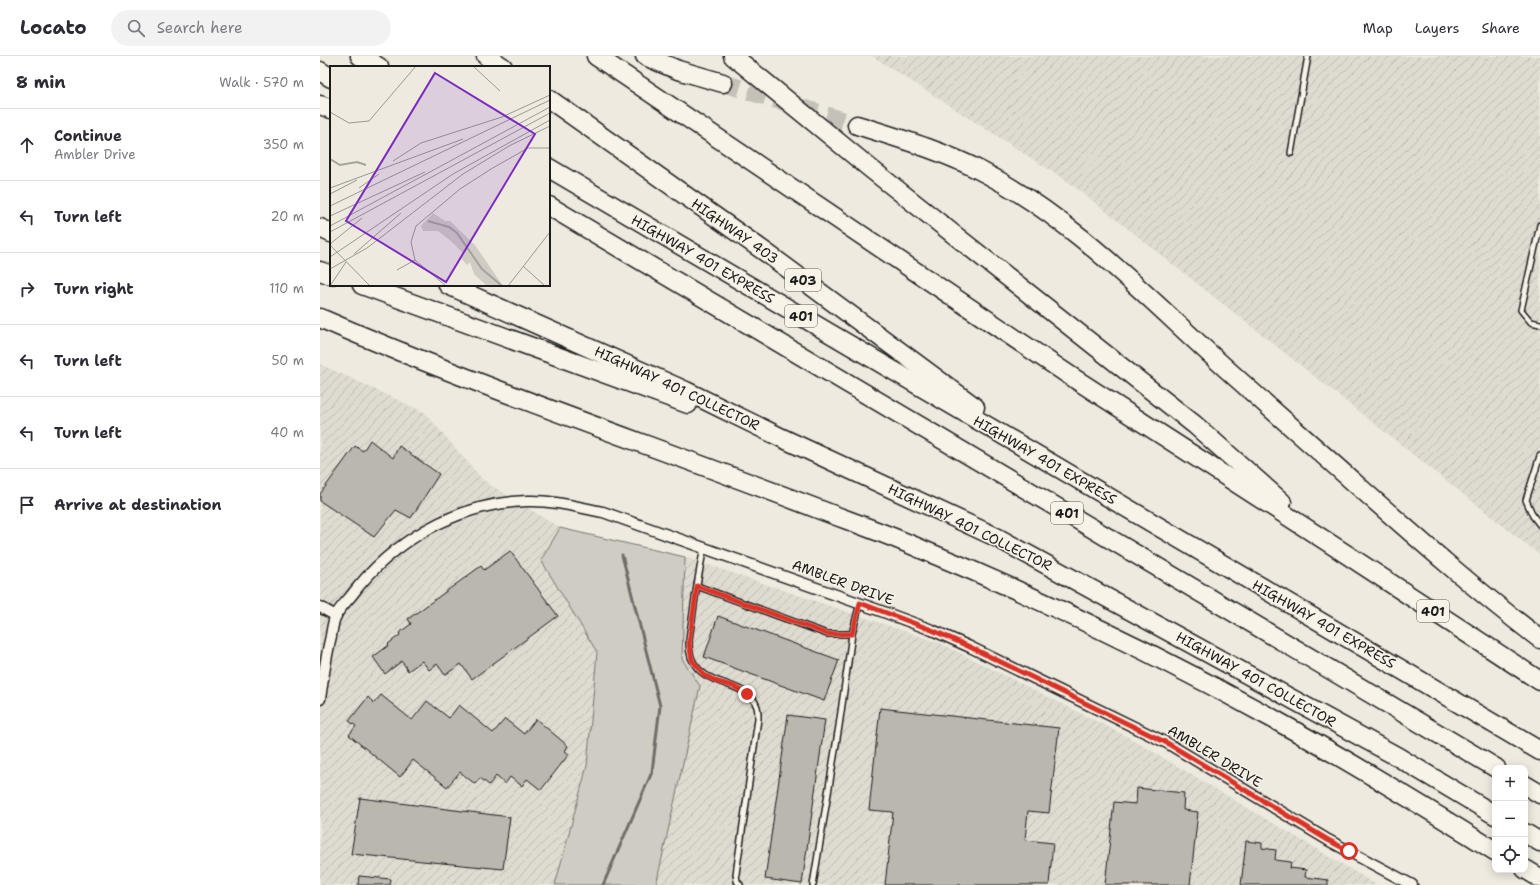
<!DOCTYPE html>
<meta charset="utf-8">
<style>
body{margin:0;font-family:"Shantell Sans",sans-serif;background:#f2f2f3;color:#2b2b33}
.controls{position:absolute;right:12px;bottom:12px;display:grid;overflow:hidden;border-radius:8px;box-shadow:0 2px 10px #0003}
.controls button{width:36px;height:36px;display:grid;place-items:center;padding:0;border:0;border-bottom:1px solid #e1e1e2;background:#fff;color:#2b2b33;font:20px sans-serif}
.stop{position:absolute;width:12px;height:12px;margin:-9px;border:3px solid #d93025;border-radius:50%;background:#fff}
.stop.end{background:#d93025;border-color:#fff;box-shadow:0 1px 4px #0008}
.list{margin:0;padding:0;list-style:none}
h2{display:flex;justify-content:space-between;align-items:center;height:52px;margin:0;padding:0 16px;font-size:17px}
h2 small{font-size:13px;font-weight:400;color:#7c7c81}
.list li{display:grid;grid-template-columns:26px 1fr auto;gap:12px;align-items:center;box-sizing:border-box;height:72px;padding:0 16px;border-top:1px solid #e1e1e2}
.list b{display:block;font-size:15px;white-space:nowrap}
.list p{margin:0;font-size:13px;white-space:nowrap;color:#7c7c81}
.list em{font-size:13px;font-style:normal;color:#7c7c81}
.icon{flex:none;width:22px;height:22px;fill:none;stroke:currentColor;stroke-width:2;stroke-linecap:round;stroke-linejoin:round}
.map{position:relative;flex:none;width:1220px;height:829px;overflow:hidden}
header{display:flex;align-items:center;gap:24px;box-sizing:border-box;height:56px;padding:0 20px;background:#fff;border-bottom:1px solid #e1e1e2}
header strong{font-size:19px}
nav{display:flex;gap:22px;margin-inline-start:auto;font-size:14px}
.search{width:280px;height:36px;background:#f2f2f3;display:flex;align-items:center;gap:10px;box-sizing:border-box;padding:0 14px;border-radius:22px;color:#7c7c81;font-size:15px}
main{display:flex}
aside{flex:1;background:#fff}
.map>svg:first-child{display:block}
.industrial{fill:url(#industrial-furrows)}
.grass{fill:#cfccc3;stroke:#767470}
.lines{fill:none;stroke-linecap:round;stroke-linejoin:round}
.stream{stroke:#6f6d69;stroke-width:3}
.building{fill:#bab7af;stroke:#1c1c1c}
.motorway-tunnel{stroke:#c4c1b9;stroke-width:18;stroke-dasharray:18 9;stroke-linecap:butt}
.service-casing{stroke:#1c1c1c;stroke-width:8}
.minor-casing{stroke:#1c1c1c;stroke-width:13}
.motorway-casing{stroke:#1c1c1c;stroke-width:21}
.service{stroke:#f7f3e8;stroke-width:5}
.minor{stroke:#f7f3e8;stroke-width:10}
.motorway{stroke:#f7f3e8;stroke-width:18}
.route{stroke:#d93025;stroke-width:5}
.labels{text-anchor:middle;stroke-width:3;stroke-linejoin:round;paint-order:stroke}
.shield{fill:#f7f3e8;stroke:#5e5c59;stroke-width:1}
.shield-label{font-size:13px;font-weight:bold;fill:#1c1c1c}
.street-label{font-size:14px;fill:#1c1c1c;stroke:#f7f3e8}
.inset-river{fill:none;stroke:#a6a39d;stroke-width:2}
.inset-road{fill:none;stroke:#9a9892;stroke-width:1}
.view{fill:#7b2cbf;fill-opacity:0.15;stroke:#7b2cbf;stroke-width:2}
.inset-edge{fill:none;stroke:#1c1c1c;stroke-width:2}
</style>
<header>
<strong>Locato</strong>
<div class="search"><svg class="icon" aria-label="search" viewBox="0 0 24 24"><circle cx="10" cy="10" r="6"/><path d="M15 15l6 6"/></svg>Search here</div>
<nav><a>Map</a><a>Layers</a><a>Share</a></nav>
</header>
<main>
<aside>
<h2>8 min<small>Walk · 570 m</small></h2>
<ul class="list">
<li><svg class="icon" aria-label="ahead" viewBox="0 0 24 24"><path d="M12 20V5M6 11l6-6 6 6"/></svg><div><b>Continue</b><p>Ambler Drive</p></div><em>350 m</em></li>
<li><svg class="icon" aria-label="left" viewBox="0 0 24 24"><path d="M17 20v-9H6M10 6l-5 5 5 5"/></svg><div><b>Turn left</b></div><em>20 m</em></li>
<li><svg class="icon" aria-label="right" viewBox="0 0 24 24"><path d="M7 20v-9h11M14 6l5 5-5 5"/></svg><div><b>Turn right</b></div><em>110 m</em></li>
<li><svg class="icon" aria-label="left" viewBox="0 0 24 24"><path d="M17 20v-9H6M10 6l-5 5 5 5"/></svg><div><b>Turn left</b></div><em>50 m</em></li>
<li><svg class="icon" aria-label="left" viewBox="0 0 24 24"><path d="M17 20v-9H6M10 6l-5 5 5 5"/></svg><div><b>Turn left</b></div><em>40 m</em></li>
<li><svg class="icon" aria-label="arrive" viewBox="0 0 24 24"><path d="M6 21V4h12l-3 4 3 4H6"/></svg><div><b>Arrive at destination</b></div></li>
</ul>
</aside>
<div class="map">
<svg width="1220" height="829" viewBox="0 0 1220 829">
<defs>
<pattern id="industrial-furrows" width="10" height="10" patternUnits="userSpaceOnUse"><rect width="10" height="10" fill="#dedbd1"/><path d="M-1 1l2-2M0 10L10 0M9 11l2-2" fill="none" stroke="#bebbb3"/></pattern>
</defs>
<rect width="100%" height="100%" fill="#eeeae0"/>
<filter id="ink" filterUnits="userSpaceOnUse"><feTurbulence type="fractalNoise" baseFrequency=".025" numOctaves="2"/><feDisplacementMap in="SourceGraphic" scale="8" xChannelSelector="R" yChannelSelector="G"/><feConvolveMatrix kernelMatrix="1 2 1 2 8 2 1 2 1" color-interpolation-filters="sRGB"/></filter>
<g filter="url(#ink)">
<g class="industrial">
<path d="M552,0H1220V499L750,127Z"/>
<path d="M0,308L104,356L163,424L240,472L221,504L277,595L267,710L235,829H0Z"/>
<path d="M365,501L620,587L810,682L1057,829H336L380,630L362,603Z"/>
</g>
<path class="grass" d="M240,472L365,501L362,603L380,630L336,829H235L267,710L277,596L221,504Z"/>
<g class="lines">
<path class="stream" d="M283,829L332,716L340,650L302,499"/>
</g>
<g class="building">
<path d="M50,384L73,402L79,390L119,418L91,462L76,454L54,481L0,445V438L35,390L43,395Z"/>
<path d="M190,495L238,560L152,623L141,608L125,619L117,608L109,614L102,605L88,615L82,605L65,618L53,601L69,589L68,588L80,579L79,577L91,568L88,563L161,510L164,514Z"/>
<path d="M398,560L519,604L504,645L384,601Z"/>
<path d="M61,639L92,664L107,645L129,662L139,649L173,677L185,663L204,678L216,663L248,690L245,695L249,698L221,734L207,723L202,730L190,721L185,728L176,720L169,729L160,722L155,728L140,716L127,731L93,704L80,721L29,679L36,670L29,665L48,641L54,647Z"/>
<path d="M560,652L739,672L729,757L708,755L705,784L733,787L729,829H565L573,756L549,754Z"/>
<path d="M468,659L505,664L482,828L445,823Z"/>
<path d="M817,732L864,737L863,754L878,756L870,829H785L794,746L816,748Z"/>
<path d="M40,742L190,761L183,813L31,798Z"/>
<path d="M926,785L942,787V792L956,794L955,804L971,806L970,812L986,814L985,821L1008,824V829H921Z"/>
<path d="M39,820L71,823L70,829H38Z"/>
</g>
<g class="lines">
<path class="motorway-tunnel" d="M403,27L537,69"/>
<defs>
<g id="service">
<path d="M971,97L988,0"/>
<path d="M1220,169L1201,254L1211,266L1220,268"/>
<path d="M1220,400L1206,444L1213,460L1220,469"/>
<path d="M384,491C379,516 375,540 372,564C370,576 367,589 371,601C382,633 428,623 437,651C438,654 438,659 438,663L416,818L417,825L420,829"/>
<path d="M377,530L507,578H532"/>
<path d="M493,829L519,670L532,578L540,547"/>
</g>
<g id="minor">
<path d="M0,551L16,560"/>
<path d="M0,643C3,622 6,601 11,580C12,574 13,565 16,559C20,552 26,546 31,540C72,485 138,447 207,445C232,444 258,451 283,456L561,555L612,574L650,591L847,687L1008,784L1092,829"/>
</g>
<g id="motorway">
<path d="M40,0L59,11"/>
<path d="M166,0L183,11"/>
<path d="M276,0L749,319L1006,485L1220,625"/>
<path d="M325,0L358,14L403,27"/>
<path d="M413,0L551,113L875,369L962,446"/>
<path d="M0,15L11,22"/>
<path d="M229,43L448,198L655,351"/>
<path d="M0,49L11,53"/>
<path d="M537,69C578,82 620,94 659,114C746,158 817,231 889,297C938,342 988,385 1037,429C1097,482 1157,535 1220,583"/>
<path d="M229,112L1220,695"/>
<path d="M229,150L1176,712"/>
<path d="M0,172L11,177"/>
<path d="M0,215L11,219"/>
<path d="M42,229L368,348"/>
<path d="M128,229L366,335L462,382L676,481L1078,701L1175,759"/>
<path d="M0,262C163,333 332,389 498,453C532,466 567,478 601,493C723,543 842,601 957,665C1031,706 1103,750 1175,795"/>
<path d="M1205,729L1220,738"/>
<path d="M1205,777L1220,786"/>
<path d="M1205,813L1220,822"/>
</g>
</defs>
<use href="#service" class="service-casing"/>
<use href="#minor" class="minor-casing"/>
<use href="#motorway" class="motorway-casing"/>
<use href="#service" class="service"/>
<use href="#minor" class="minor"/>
<use href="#motorway" class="motorway"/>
</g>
</g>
<g class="lines" filter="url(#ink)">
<path class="route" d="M427,638L413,630L398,626L384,619L372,604L369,587L377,530L507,578H532L540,547L612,574L650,591L847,687L1008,784L1029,795"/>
</g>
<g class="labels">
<g class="shield">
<rect x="465" y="213" width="36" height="22" rx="3"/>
<rect x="465" y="249" width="32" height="22" rx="3"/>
<rect x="731" y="446" width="32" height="22" rx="3"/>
<rect x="1097" y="544" width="32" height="22" rx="3"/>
</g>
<g class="shield-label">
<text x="483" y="229">403</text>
<text x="481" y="265">401</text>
<text x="747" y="462">401</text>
<text x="1113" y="560">401</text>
</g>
<g class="street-label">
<text transform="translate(415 175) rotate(35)" y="5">HIGHWAY 403</text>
<text transform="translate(383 203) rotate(30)" y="5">HIGHWAY 401 EXPRESS</text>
<text transform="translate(357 332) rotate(25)" y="5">HIGHWAY 401 COLLECTOR</text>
<text transform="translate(725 404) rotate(30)" y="5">HIGHWAY 401 EXPRESS</text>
<text transform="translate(650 471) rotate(26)" y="5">HIGHWAY 401 COLLECTOR</text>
<text transform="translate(523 526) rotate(20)" y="5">AMBLER DRIVE</text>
<text transform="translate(1004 568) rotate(30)" y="5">HIGHWAY 401 EXPRESS</text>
<text transform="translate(936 623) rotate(29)" y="5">HIGHWAY 401 COLLECTOR</text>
<text transform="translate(895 700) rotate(31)" y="5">AMBLER DRIVE</text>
</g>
</g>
<g transform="translate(10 10)">
<rect width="220" height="220" fill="#eeeae0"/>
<path d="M103,147L115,155H120L145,179L173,220H157L144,208L140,196L137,199L131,192L134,188L121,175L108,165H93L91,160Z" fill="#cfccc3"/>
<path class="inset-river" d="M0,93L10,99L27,96L36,99M98,155L119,161L127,167L152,203L172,220"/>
<path class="inset-road" d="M143,0L170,25M0,46L19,57L39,55L86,0M63,95L91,77L172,51L220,29M0,122L133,73M29,122L49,108M0,128L27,114M0,140L220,34M0,150L95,106M0,160L220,41M0,166L220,47M0,178L32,152M0,179L40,220M24,188L71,147M0,191L123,108L220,54M193,200L215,220M0,203L37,182L133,108L179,80L220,60M67,204L85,194M0,220L16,196M116,220L85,194L81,176L86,160L130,123L161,103L198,82H220M178,220L220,166"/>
<path class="view" d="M105,7L205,68L116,216L16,155Z"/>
<rect width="220" height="220" class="inset-edge"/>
</g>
</svg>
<div class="controls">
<button>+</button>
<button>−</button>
<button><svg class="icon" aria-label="locate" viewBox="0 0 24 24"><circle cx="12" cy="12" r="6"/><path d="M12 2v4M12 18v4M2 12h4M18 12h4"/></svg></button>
</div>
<div class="stop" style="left:1029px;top:795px"></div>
<div class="stop end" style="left:427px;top:638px"></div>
</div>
</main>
